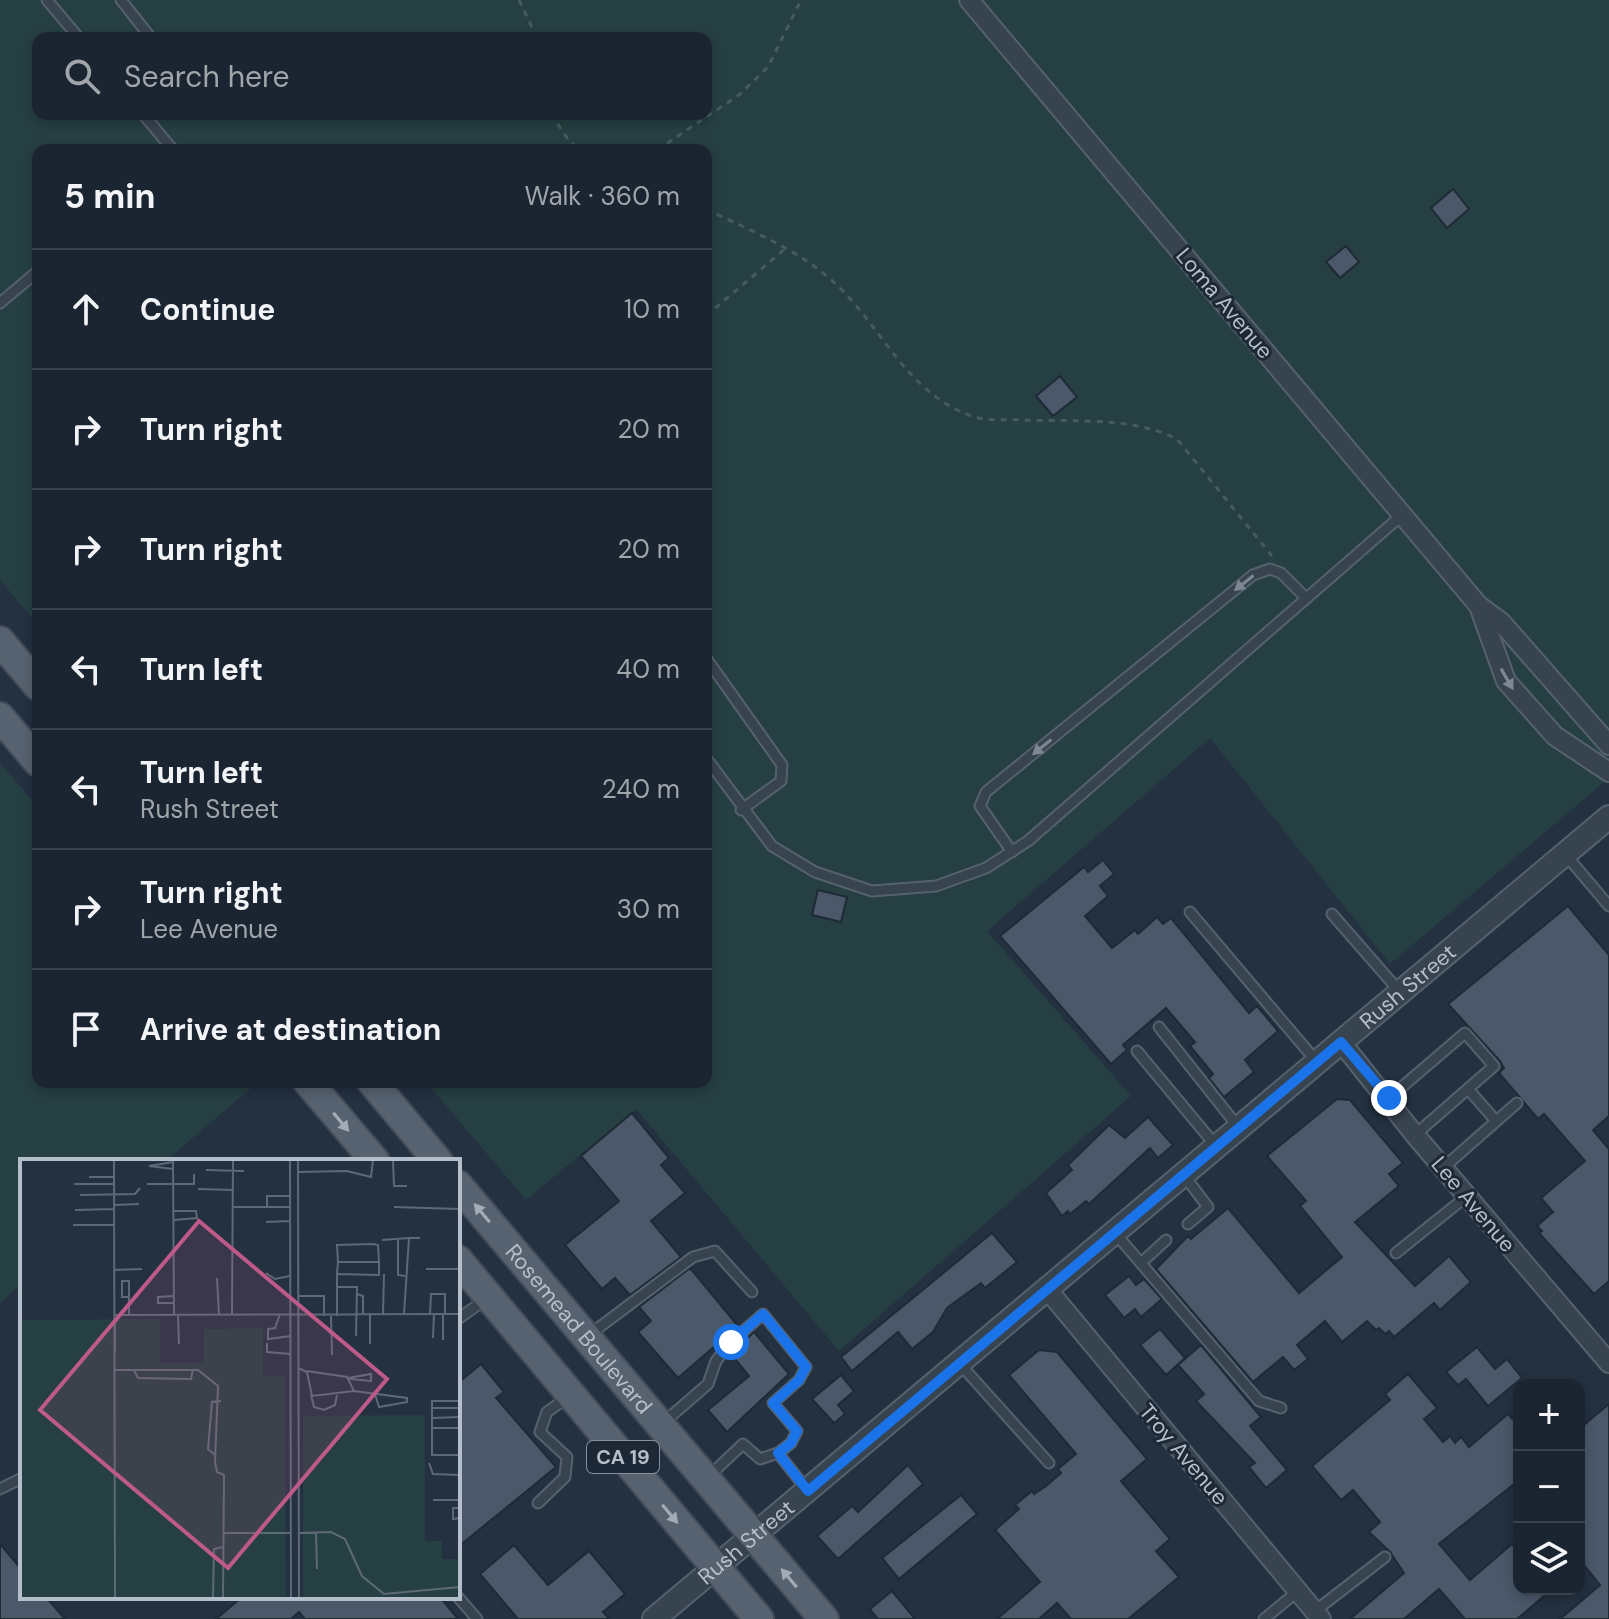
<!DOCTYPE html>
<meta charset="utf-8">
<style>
body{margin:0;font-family:"DM Sans",sans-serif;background:#242d39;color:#f1f3f6}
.controls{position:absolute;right:24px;bottom:24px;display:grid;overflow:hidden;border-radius:16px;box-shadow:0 4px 12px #0003}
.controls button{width:72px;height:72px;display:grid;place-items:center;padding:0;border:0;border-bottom:2px solid #39424d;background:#1b2531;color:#f1f3f6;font:40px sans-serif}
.stop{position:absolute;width:24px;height:24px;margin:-18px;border:6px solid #1a73e8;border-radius:50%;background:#fff}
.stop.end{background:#1a73e8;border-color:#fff;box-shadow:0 2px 8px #0008}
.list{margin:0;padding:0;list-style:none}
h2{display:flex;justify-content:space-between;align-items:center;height:104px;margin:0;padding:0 32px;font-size:34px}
h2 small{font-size:26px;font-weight:400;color:#a0a5ab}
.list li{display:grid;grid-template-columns:52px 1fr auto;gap:24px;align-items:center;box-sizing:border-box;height:120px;padding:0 32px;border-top:2px solid #39424d}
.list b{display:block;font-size:30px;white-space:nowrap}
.list p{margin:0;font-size:26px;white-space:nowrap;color:#a0a5ab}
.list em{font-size:26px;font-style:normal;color:#a0a5ab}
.icon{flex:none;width:44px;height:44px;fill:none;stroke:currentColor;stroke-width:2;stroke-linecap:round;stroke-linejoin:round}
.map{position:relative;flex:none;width:1609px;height:1619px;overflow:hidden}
.search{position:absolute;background:#1b2531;box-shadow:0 4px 12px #0003;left:32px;top:32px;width:680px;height:88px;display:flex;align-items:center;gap:20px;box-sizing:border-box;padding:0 28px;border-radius:16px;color:#a0a5ab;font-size:30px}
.panel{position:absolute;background:#1b2531;box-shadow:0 4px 12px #0003;left:32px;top:144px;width:680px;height:944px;border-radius:16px}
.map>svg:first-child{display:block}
.green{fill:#263f42;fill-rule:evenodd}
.building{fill:#4a586a;stroke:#1f2a37;stroke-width:2}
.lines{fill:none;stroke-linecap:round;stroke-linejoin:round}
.service-casing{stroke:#56616e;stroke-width:13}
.minor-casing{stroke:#56616e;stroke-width:22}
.tertiary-casing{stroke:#56616e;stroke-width:26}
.primary-casing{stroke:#424c59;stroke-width:32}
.path{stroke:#445c5e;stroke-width:3;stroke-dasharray:6 6;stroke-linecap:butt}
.service{stroke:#384350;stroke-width:9}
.minor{stroke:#384350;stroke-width:18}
.tertiary{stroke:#384350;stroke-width:22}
.primary{stroke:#566270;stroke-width:28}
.oneway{fill:#7d8794}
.oneway2{fill:#a2acb9}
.route{stroke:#1a73e8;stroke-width:10}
.labels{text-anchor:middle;stroke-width:6;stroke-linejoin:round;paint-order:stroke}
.shield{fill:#1d2836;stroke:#87919e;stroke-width:2}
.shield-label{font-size:20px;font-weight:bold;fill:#b5becb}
.street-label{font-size:22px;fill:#b5becb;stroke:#1d2836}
.inset-road{fill:none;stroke:#5e6978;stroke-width:2}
.view{fill:#bd5a88;fill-opacity:0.15;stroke:#bd5a88;stroke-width:4}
.inset-edge{fill:none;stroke:#b5becb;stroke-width:4}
</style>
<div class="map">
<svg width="1609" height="1619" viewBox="0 0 1609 1619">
<rect width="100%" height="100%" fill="#243141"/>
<g class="green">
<path d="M0,0H1609V778L1390,964L1210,738L987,931L1131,1096L839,1351L636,1109L526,1200L426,1082H706V150H38V625L0,580ZM38,38H706V114H38Z"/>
<path d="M0,763L38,807V1082H258L166,1161H22V1284L0,1303Z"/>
</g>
<g class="building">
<path d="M1453,189L1469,209L1447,228L1431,208Z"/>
<path d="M1346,246L1359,262L1340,278L1326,262Z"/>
<path d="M1060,376L1077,397L1053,416L1036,396Z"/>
<path d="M1103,860L1114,874L1100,886L1108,896L1085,916L1112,948L1135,930L1138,934L1157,917L1163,924L1171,918L1249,1013L1257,1006L1278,1031L1245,1060L1254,1072L1224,1097L1209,1078L1213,1074L1190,1046L1195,1042L1166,1008L1123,1045L1127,1050L1111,1064L1000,936L1084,867L1088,872Z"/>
<path d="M818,890L847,897L841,922L812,915Z"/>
<path d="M1568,906L1609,955V1116L1593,1130L1609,1149V1281L1594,1294L1539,1233L1542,1231L1537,1226L1553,1212L1541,1198L1585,1161L1544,1114L1538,1119L1499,1073L1504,1068L1500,1061L1448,1004Z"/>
<path d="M1337,1099L1350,1100L1403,1163L1389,1174L1399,1186L1355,1222L1415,1286L1449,1256L1471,1282L1440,1310L1434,1303L1394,1337L1389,1331L1385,1334L1379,1328L1376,1330L1367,1321L1342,1342L1325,1321L1297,1345L1308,1359L1294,1370L1283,1357L1253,1382L1156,1269L1188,1236L1191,1239L1228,1208L1299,1293L1342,1257L1300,1206L1306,1201L1267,1156Z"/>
<path d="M632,1113L669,1158L661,1165L685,1193L651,1221L681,1257L630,1295L615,1278L602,1289L565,1245L619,1201L581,1156Z"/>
<path d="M1148,1117L1173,1145L1158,1158L1150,1148L1089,1204L1086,1201L1070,1214L1068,1211L1062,1216L1046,1193L1072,1170L1068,1165L1109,1125L1125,1138Z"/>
<path d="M992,1233L1017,1262L985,1288L981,1283L947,1308L933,1332L912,1349L898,1332L852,1371L841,1357Z"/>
<path d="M690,1268L738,1326L678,1378L638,1332L651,1321L639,1307Z"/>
<path d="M1129,1276L1136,1285L1144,1279L1162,1299L1141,1317L1135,1309L1124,1318L1105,1295Z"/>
<path d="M1160,1329L1185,1358L1166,1375L1140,1345Z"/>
<path d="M754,1332L789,1374L727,1432L708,1410L749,1376L731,1354Z"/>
<path d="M1201,1345L1261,1417L1250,1426L1287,1470L1266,1488L1249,1467L1255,1463L1196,1401L1204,1394L1178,1365Z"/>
<path d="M1477,1347L1495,1369L1507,1359L1522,1378L1488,1406L1466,1379L1458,1385L1446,1372Z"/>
<path d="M1039,1350L1057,1352L1147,1459L1121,1481L1170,1539L1156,1551L1179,1577L1128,1619H1071L1057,1603L1039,1619H997L1040,1582L995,1530L1019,1509L1015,1505L1032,1491L1034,1494L1046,1486L1061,1473L1058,1469L1076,1454L1009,1375Z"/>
<path d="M481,1364L504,1392L496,1398L556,1467L458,1547V1383Z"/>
<path d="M1408,1374L1437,1408L1424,1419L1443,1442L1450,1436L1455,1443L1461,1437L1469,1447L1508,1414L1519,1426V1480L1439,1544L1470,1580L1512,1544L1519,1553V1589H1552L1517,1619H1465L1439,1589L1404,1619H1350L1404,1573L1390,1552L1369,1532L1380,1522L1353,1490L1341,1500L1312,1466L1390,1400L1385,1394Z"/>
<path d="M841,1375L854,1391L838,1405L845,1414L834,1423L812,1399Z"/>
<path d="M1609,1404V1619H1560L1600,1585L1579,1559V1429Z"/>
<path d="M908,1465L923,1484L838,1559L817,1536L852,1506L858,1512Z"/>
<path d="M961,1495L977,1514L899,1579L882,1558Z"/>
<path d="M0,1544L22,1570V1597H46L65,1619H0Z"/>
<path d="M514,1545L548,1585L589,1551L625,1594L603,1612L609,1619H518L480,1574Z"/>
<path d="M892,1591L915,1619H878L870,1609Z"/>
<path d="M242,1597H440L458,1619H305L299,1612L291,1619H216Z"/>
</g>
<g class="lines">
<defs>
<g id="service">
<path d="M47,0L79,38"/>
<path d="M121,0L151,38"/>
<path d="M143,114L173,150"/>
<path d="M0,303L38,271"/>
<path d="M706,658L782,765L781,781L741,810"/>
<path d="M706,758L772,846L815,872L872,891L936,886L986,868L1028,841L1402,515"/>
<path d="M1012,852L980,806L986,792L1253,575L1270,569L1281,573L1306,598"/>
<path d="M1565,854L1609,906"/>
<path d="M1190,912L1317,1062"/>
<path d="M1332,914L1400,992"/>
<path d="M1159,1027L1239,1128"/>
<path d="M1137,1051L1216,1146"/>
<path d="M1468,1089L1496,1121"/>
<path d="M1389,1098L1465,1033L1494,1066L1415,1135"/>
<path d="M1443,1168L1517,1103"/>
<path d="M1183,1174L1208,1207L1188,1224"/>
<path d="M1115,1233L1259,1401L1281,1408"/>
<path d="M1396,1253L1467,1196"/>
<path d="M1141,1263L1166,1240"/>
<path d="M458,1319L486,1299"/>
<path d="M589,1335L693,1257L715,1251L752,1292"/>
<path d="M960,1364L1049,1463"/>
<path d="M663,1423L708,1384L716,1361L731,1342L763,1314L806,1367L799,1380L773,1403L797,1431L791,1443L778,1453L807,1490"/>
<path d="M708,1477L743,1444L760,1459L778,1453"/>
<path d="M0,1489L22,1478"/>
<path d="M538,1503L565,1477L567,1457L540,1432L547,1412L568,1397"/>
<path d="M458,1597L477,1619"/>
<path d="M1315,1611L1385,1557"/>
<path d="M1264,1619L1298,1591"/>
</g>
<g id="minor">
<path d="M969,0L1479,606L1501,622L1609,745"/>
<path d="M1479,606L1506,681L1555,736L1609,772"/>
<path d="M1341,1042L1415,1135L1609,1363"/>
<path d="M1047,1289L1321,1619"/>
</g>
<g id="tertiary">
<path id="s1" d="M654,1619L1609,817"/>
</g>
<g id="primary">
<path d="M0,641L38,686"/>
<path d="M0,717L38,762"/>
<path d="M308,1082L375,1161"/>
<path d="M372,1082L438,1161"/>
<path id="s2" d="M458,1185L824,1619"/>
<path d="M458,1260L759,1619"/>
</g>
</defs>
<use href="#service" class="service-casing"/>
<use href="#minor" class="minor-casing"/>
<use href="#tertiary" class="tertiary-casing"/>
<use href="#primary" class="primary-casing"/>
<g class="path">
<path d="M519,0L537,38"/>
<path d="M551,114L569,141L581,150"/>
<path d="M657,150L739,95L768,67L801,0"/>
<path d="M706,209C753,232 805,252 842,290C886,335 912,399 978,418C991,421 1008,419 1021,420C1071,422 1132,416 1177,439L1272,556"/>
<path d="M706,316L786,248"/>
</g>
<use href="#service" class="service"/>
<use href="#minor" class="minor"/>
<use href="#tertiary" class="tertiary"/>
<use href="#primary" class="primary"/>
</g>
<defs><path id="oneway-solid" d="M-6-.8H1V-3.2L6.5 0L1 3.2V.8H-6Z" transform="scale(2)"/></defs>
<g class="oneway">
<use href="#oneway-solid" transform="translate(1244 583) rotate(142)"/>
<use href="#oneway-solid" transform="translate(1507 679) rotate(60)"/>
<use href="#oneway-solid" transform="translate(1042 747) rotate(141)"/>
</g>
<g class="oneway2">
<use href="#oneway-solid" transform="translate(341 1122) rotate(50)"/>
<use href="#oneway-solid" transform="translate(482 1213) rotate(-130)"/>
<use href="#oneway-solid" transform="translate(670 1514) rotate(50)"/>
<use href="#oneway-solid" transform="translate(789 1578) rotate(-130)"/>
</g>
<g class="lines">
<path class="route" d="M731,1342L763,1314L806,1367L799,1380L773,1403L797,1431L791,1443L778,1453L808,1491L1341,1042L1389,1098"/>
</g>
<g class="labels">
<rect class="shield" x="587" y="1441" width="72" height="32" rx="6"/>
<g class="shield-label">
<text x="623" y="1464">CA 19</text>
</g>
<g class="street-label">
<text transform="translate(1225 303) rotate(50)" y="8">Loma Avenue</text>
<text dy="8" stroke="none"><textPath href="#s1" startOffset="984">Rush Street</textPath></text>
<text transform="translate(1474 1204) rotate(50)" y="8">Lee Avenue</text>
<text dy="8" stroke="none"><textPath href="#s2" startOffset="188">Rosemead Boulevard</textPath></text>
<text transform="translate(1184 1454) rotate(50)" y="8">Troy Avenue</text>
<text dy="8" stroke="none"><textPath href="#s1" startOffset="120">Rush Street</textPath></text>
</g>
</g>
<g transform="translate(20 1159)">
<rect width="440" height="440" fill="#243141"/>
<path d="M140,160V204L184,203V170L243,169V217H265L266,439H0V161ZM405,256V382H422V400H440V439H283V257Z" fill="#263f42"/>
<path class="inset-road" d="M94,1L95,439M153,1L154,156M270,1L271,439M278,1L279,439M373,1L374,27H387M153,3L129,7L153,10M186,11L224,12M278,13L327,12L351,18L353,1M69,18H94M54,25H94M127,25H174V15M178,30L213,31M60,36L115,35L120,29M270,37H247V48H270M94,46L119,45M213,48H247M374,48L440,50M55,51L94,50M153,52H176L177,59L154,61M246,63L270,62M53,66H94M362,81L389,79M378,81V116L385,117M318,103L317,86L353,85L358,86L359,103M406,110H440M94,111L122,110M246,114L255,120L270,117M197,119L199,156M317,128H337L336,177M337,135L343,137V155M278,137H304V157M109,138H102V122H109V156M154,144H138V138L154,137M212,155L213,1M260,155L255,169L248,170V180L271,177M350,155V185M363,155L364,115M384,155L389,79H400M410,155L411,135H425V155M95,156L440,155M158,156L159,185M311,157L312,196M317,157V115L318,103H359V116L317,115M413,179L414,155M423,181V155M247,184V193L271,195M95,192V159M278,209L287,213L292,237L334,232L387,239V243L359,248L355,235M94,211H178L198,227L195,303L197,313L204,316L203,439M114,211L118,219L171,220L173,210M287,212L327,218L334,232M328,219L351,215V222L330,220M291,236L294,248L304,251L315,246L317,236M412,249V242H440M440,249H412V296H440M412,259L440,258M412,269H440M195,296L188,290L192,243L201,242M409,304L413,315L440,316M413,341H440M440,349H433V360L440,359M203,374H271M279,374L311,373L325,380L342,417L364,435L440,428M296,374L297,410M193,439L194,390L203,388"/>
<path class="view" d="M179,62L367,220L208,409L20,251Z"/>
<rect width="440" height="440" class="inset-edge"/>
</g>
</svg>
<div class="controls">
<button>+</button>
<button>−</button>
<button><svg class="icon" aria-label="layers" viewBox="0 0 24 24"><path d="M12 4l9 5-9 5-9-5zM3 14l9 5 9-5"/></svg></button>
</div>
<div class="stop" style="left:731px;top:1342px"></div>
<div class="stop end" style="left:1389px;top:1098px"></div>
<div class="search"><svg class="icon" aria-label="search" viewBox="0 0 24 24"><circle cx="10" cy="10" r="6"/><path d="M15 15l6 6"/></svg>Search here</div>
<section class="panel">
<h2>5 min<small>Walk · 360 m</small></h2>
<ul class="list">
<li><svg class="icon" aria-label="ahead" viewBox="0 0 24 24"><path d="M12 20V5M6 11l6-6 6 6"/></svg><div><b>Continue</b></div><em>10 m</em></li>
<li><svg class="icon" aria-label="right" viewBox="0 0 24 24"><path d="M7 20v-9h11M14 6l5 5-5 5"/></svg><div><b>Turn right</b></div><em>20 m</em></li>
<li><svg class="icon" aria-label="right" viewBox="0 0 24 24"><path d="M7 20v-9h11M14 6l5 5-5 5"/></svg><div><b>Turn right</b></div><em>20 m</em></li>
<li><svg class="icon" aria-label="left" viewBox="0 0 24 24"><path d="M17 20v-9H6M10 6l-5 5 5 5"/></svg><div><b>Turn left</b></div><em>40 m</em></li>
<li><svg class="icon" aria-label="left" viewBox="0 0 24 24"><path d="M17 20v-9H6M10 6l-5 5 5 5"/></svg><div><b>Turn left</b><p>Rush Street</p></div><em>240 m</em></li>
<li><svg class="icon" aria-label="right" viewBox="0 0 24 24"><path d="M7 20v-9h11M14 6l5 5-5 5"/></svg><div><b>Turn right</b><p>Lee Avenue</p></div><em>30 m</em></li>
<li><svg class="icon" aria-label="arrive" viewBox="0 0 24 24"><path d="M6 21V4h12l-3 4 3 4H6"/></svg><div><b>Arrive at destination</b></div></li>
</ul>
</section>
</div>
